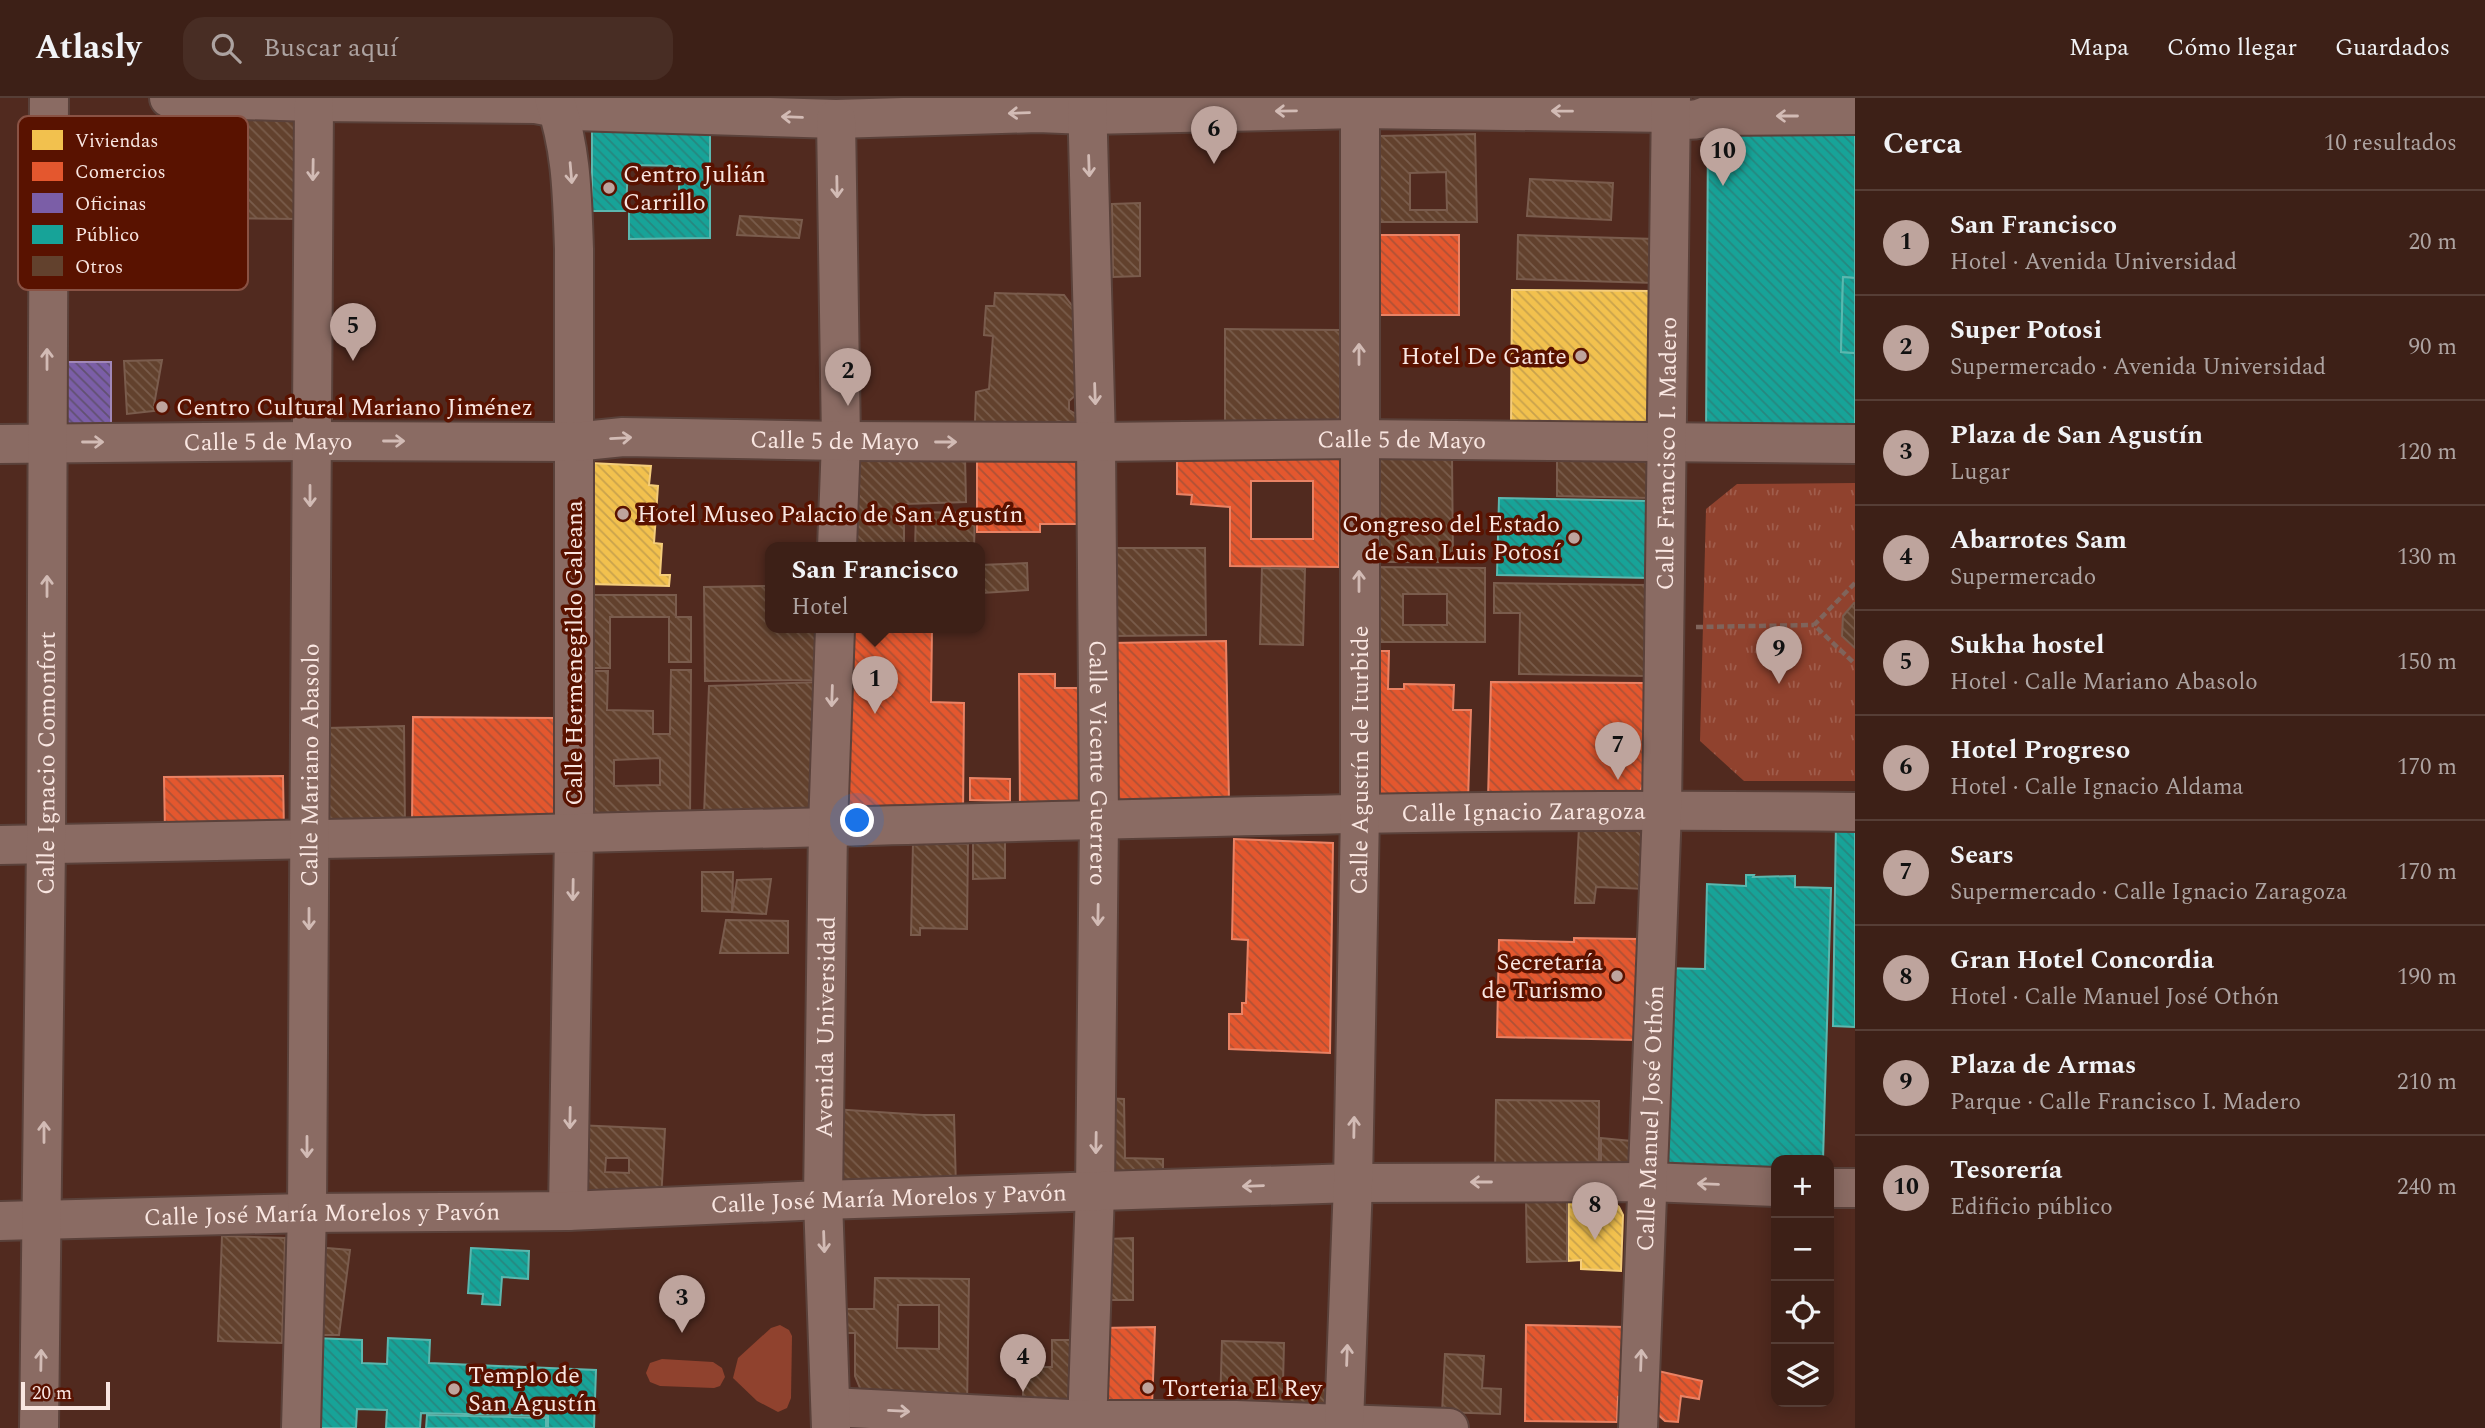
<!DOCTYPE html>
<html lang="es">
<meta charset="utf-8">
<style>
body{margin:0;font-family:Spectral,serif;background:#482d24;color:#f1f3f6}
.controls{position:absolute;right:21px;bottom:21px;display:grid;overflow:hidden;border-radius:14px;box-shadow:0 4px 18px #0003}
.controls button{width:63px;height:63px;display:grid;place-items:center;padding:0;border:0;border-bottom:2px solid #563e36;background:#3d2017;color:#f1f3f6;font:35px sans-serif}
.scale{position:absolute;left:21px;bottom:18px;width:89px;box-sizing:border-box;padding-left:7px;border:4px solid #f9e6e1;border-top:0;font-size:19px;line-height:24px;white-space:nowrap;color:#f9e6e1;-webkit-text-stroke:5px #591200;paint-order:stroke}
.you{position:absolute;left:858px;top:723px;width:24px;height:24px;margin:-18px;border:5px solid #fff;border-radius:50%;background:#1a73e8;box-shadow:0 0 0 10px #1a73e833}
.badge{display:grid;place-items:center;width:46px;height:46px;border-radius:50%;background:#bea49d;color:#111;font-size:23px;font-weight:700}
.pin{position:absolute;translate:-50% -58px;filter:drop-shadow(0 2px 4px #0008)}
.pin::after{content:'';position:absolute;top:37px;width:24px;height:21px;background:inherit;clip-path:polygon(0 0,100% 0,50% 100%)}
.popup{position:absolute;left:765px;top:444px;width:220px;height:91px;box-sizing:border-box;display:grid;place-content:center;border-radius:14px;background:#3d2017;filter:drop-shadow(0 2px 5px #0005);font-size:23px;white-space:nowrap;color:#ada3a1}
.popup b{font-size:26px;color:#f1f3f6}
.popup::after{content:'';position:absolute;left:50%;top:100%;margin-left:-14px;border:14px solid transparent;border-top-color:#3d2017}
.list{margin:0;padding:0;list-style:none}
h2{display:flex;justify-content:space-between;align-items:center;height:91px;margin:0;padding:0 28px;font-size:30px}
h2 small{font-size:23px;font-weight:400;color:#ada3a1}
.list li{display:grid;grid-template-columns:46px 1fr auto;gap:21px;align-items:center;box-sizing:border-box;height:105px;padding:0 28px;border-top:2px solid #563e36}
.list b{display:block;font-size:26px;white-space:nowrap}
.list p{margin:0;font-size:23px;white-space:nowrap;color:#ada3a1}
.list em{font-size:23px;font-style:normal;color:#ada3a1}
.icon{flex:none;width:38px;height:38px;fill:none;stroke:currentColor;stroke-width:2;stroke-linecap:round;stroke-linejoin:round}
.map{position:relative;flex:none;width:1855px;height:1330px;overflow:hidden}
header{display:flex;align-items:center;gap:42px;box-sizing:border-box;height:98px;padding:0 35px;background:#3d2017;border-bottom:2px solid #563e36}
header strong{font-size:33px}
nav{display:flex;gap:38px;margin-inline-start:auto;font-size:24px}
.search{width:490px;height:63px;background:#482d24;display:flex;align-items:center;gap:18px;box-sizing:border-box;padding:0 24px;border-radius:21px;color:#ada3a1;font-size:26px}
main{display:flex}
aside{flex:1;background:#3d2017}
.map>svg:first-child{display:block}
.park{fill:url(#park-tufts)}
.garden{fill:#90422e}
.homes{fill:url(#homes-back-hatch);stroke:#f4cc7a;stroke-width:2}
.shops{fill:url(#shops-back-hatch);stroke:#ea8264;stroke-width:2;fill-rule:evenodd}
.offices{fill:url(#offices-back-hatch);stroke:#a187b8;stroke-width:2}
.public{fill:url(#public-back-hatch);stroke:#5bb7ae;stroke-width:2;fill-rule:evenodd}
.building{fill:url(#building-back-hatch);stroke:#7a5c4d;stroke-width:2;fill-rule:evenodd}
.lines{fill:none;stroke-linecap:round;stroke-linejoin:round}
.minor-casing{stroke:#5a413a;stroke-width:42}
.path{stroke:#80645b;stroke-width:4.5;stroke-dasharray:7 3.5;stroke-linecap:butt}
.minor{stroke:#8a6b63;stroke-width:38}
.oneway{stroke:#d2bbb5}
.poi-dot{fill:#bea49d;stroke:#591200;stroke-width:2.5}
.labels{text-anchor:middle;stroke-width:7;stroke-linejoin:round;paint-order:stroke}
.poi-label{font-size:24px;fill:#f9e6e1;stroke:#591200;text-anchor:start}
.street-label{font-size:24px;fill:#f9e6e1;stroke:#591200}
.key{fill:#591200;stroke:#895244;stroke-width:2}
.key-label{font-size:19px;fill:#f9e6e1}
</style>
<header>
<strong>Atlasly</strong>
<div class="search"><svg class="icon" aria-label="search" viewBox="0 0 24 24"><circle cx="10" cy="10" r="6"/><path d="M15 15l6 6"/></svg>Buscar aquí</div>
<nav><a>Mapa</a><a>Cómo llegar</a><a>Guardados</a></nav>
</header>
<main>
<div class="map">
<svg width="1855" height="1330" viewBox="0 0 1855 1330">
<defs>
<pattern id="park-tufts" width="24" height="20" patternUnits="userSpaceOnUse" patternTransform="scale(1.75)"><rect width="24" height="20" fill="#90422e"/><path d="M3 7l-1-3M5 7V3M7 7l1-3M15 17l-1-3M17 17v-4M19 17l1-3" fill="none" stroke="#a05d4c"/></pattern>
<pattern id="homes-back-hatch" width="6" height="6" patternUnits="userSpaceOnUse" patternTransform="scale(1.75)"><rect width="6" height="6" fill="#f2c14e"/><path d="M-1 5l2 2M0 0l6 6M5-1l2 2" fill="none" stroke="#c8a24c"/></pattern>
<pattern id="shops-back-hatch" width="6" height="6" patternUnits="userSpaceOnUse" patternTransform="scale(1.75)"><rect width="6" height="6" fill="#e4572e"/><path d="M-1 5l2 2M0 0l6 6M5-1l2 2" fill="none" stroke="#ae5136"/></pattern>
<pattern id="offices-back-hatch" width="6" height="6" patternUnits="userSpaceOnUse" patternTransform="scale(1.75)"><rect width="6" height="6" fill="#7b5ea7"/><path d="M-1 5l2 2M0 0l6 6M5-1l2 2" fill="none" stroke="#615071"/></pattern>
<pattern id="public-back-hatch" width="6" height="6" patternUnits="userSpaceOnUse" patternTransform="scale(1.75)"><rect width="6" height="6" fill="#17a398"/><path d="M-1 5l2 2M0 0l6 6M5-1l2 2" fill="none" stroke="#27877f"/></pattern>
<pattern id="building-back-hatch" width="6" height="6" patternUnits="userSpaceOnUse" patternTransform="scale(1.75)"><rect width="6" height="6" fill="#62412d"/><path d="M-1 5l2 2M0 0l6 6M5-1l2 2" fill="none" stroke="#795c4b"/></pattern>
</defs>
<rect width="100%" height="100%" fill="#512a1f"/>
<path class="park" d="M1855,385V683H1744L1700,643L1706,411L1737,386Z"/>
<g class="garden">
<path d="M780,1227L789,1232L792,1238L791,1300L787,1310L778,1314L757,1303L733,1280L738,1260L771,1230Z"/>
<path d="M662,1261L713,1264L722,1270L725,1279L720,1288L714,1290L660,1288L650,1284L646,1275L650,1265Z"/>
</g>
<g class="homes">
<path d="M1512,192L1652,193L1649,323L1640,332L1511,331Z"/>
<path d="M590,365L651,368L649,387L658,388L654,445L662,446L660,477H670L669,488L589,486Z"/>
<path d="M1569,1102H1610L1619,1109L1623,1117L1621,1173L1581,1171V1162L1568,1163Z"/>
</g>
<g class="shops">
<path d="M1365,137H1459V217H1364Z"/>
<path d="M1177,356L1340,359L1339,469L1230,468V409L1191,406L1192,397L1177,396ZM1251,383H1313V441H1251Z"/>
<path d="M977,359L1072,361L1079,365L1084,426H1040V434H977Z"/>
<path d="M849,530H932L931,604L964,605L963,717H859L848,706Z"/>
<path d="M1226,543L1229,704L1113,706L1111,545Z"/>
<path d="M1366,553H1389L1388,591H1404V586L1454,587L1453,612H1471L1468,702H1374Z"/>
<path d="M1019,576H1055V590H1080V714H1020Z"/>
<path d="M1491,584L1645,585L1643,686L1639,696L1488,701Z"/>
<path d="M413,619L559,620V728H412Z"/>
<path d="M283,678L284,734L165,735L164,679Z"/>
<path d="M970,680L1010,681V703L970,702Z"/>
<path d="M1234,741L1333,745L1330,955L1229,951V916H1242V905H1246L1248,842L1232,841Z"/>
<path d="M1574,840L1638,841L1635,942L1497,939L1499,842L1574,844Z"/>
<path d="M1526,1227L1626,1229L1625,1300L1618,1299L1617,1324L1525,1323Z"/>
<path d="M1155,1229L1152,1308L1100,1307L1101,1230Z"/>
<path d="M1658,1273L1702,1283L1699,1301L1681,1298L1678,1324L1665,1323L1655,1314Z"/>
</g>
<path class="offices" d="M59,264H111V336H60Z"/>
<g class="public">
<path d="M592,30H710V140L629,141V113H592ZM628,67L680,68L678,113L626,111Z"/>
<path d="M1708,32L1855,33V180L1843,179L1841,254L1855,255V341L1706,340Z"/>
<path d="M1843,179L1855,180V255L1841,254Z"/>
<path d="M1499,400L1651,403L1649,480L1497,477Z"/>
<path d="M1836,722L1855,723V929L1833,928Z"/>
<path d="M1746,777H1754L1753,779L1795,778V789L1831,790L1823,1062H1776V1079L1655,1076L1662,870L1705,871L1707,786L1746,788Z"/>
<path d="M471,1150L529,1153L528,1181L502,1179L500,1207L482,1206L483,1196L468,1195Z"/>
<path d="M315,1240L362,1242V1265L387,1266L388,1240L430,1242L429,1265L596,1272L594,1330H548V1318L421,1315L420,1330H386L387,1312L357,1311L356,1330H312Z"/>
<path d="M427,1317L546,1320V1330H426Z"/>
</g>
<g class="building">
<path d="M198,20H299L298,121L197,120Z"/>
<path d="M1475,36L1477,124H1374L1368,46L1380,38ZM1446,74L1447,112H1410V75Z"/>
<path d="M1530,81L1613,85L1611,122L1527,118Z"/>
<path d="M1140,105V178L1113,179L1112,106Z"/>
<path d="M740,118L802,122L799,140L737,137Z"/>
<path d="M1518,137L1656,141L1655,185L1517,181Z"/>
<path d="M995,195L1064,197L1079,217L1077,296L1069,303V312L1076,316L1077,325L1062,328V324L1059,323L1053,325L1008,324L991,328L990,324H975L976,294L989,291L993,238L984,237L985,221L986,208H994Z"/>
<path d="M1225,231L1341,232L1343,314L1331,329H1225Z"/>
<path d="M162,262L154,307L162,312L127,316L124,263Z"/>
<path d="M1557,354L1652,355L1651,400L1557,398Z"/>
<path d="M864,358H965L966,404L904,406V450H849V371Z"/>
<path d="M1370,358H1452L1453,464H1370Z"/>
<path d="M916,414L975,415L974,450H915Z"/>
<path d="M1111,450H1205L1206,537L1111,538Z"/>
<path d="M1027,465L1028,492L982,495L980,467Z"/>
<path d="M1370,469L1485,470V544H1369ZM1403,496H1447V527H1403Z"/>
<path d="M1262,470L1305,471L1303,547L1260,546Z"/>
<path d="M1494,485L1647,487L1646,578L1519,576L1520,515H1494Z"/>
<path d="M770,488V530H819V582L705,583L704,489Z"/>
<path d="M584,497H676V519H691V564H669V519H610V570H583Z"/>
<path d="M1854,505H1855V550L1842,538L1843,518Z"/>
<path d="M671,572H691L690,723L582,722L583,573H608L607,612L653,613V636H670ZM660,660V687L614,688V662Z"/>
<path d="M821,584L815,715L704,717L709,588Z"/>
<path d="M404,628L405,730L328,731L327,630Z"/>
<path d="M1645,727L1647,791L1596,789L1594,805H1575L1579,729Z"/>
<path d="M973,736H1005V780L973,781Z"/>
<path d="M913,745L968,746L967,831L920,830V837H911Z"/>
<path d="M702,774H733L732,814L702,813Z"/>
<path d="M771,781L766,816L732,814L737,782Z"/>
<path d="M726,822L788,823V855H720Z"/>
<path d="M1101,1000L1124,1001L1125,1060L1163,1061V1084L1100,1071Z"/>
<path d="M1496,1002L1599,1003V1080L1495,1079Z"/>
<path d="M833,1011L923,1017H954L956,1089L834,1091Z"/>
<path d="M576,1027L665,1031L661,1102L577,1105ZM606,1060H629V1075L605,1074Z"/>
<path d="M1601,1040L1631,1043V1066L1601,1079Z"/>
<path d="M1526,1102H1567V1163L1527,1164Z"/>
<path d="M222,1138L285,1140L282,1245L218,1243Z"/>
<path d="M1133,1140V1202H1108L1107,1141Z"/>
<path d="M315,1149L350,1152L339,1237H315Z"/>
<path d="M875,1180L969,1181L967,1309L865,1295L860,1290L855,1278V1235H846V1211H874ZM898,1207H939V1251L897,1250Z"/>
<path d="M1052,1242H1072L1071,1301H1023V1269H1052Z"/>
<path d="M1222,1243L1284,1245L1283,1285L1330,1287L1329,1311L1220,1307Z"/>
<path d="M1445,1256L1484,1258L1482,1290L1501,1291L1500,1316L1442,1314Z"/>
</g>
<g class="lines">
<defs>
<g id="minor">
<path d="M169,0L314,4L536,6L573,13L836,21L1038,15L1087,17L1360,11L1671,15C1682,23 1694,24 1706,18L1855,17"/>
<path d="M554,0C572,53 572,96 574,151V735L568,1113"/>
<path id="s1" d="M1087,0L1096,344L1099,722L1095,1093L1087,1330"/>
<path d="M836,21L841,343L837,450"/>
<path id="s2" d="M0,346L310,343L574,344L623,339L841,343L1096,344L1359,341L1855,346"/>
<path id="s3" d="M0,747C277,742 553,737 830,729C1171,720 1513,709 1855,714"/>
<path d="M1829,1090H1855"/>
<path id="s4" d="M0,1123L307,1115L568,1113L823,1102L1353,1085L1649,1084L1776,1089"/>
<path d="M831,1309L1088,1322H1236L1449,1330"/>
<path id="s5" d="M1344,1325L1353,1085L1360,715V0"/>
<path id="s6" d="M39,1330L46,746L49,0"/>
<path id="s7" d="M301,1330L307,1115L314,4"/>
<path id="s8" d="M831,1330L823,1102L828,729L835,530"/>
<path id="s9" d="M1638,1330L1662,712L1671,0"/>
</g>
</defs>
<use href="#minor" class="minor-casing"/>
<g class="path">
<path d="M1855,485L1814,527L1855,566"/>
<path d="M1696,529L1814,527"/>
</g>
<use href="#minor" class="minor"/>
</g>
<defs><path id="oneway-shaft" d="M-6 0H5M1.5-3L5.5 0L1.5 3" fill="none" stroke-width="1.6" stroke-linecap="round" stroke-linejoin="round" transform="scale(1.75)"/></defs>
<g class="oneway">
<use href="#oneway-shaft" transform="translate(1286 13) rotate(179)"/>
<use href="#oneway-shaft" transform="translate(1562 13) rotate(-179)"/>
<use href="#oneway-shaft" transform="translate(1019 15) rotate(178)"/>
<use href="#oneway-shaft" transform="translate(1787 18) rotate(180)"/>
<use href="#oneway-shaft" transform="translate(792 19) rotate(-178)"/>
<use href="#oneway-shaft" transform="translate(1089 68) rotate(88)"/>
<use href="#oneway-shaft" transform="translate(313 72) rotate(91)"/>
<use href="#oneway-shaft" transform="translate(571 75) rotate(85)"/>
<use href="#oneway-shaft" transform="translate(837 89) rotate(89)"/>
<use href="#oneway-shaft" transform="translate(1359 256) rotate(-90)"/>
<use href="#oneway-shaft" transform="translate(47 261) rotate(-90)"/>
<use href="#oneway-shaft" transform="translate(1095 296) rotate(88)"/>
<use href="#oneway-shaft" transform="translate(621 340) rotate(-3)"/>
<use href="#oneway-shaft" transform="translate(394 343)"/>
<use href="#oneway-shaft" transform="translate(93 344)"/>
<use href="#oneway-shaft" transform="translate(946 344)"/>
<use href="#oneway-shaft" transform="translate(310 398) rotate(90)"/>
<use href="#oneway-shaft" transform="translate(1359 483) rotate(-90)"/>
<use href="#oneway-shaft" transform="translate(47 488) rotate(-90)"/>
<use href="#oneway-shaft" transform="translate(832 598) rotate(92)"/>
<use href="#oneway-shaft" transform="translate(573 792) rotate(91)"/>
<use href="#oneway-shaft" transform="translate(1098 817) rotate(91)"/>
<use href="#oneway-shaft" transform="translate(309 821) rotate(90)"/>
<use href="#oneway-shaft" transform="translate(570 1020) rotate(91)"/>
<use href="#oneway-shaft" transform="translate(1354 1029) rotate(-89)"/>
<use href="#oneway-shaft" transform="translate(44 1034) rotate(-90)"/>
<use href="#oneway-shaft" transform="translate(1096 1045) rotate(91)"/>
<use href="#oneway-shaft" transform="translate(307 1049) rotate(90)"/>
<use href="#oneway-shaft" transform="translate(1481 1084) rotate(180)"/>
<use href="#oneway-shaft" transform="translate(1708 1086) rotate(-178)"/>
<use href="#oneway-shaft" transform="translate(1253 1088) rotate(178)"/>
<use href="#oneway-shaft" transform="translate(824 1144) rotate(88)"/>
<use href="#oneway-shaft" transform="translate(1347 1257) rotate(-88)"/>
<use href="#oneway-shaft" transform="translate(41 1262) rotate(-89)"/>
<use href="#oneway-shaft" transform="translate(1641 1262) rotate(-88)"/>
<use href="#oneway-shaft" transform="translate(899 1313) rotate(3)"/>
</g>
<g class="poi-dot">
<circle cx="609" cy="90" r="7"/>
<circle cx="1581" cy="258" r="7"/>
<circle cx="162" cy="309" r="7"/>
<circle cx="623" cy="416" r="7"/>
<circle cx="1574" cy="440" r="7"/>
<circle cx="1617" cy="878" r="7"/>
<circle cx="1148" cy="1290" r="7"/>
<circle cx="454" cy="1291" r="7"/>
</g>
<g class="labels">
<g class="poi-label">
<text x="623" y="84">Centro Julián<tspan x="623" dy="28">Carrillo</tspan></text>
<text x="1567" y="266" text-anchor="end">Hotel De Gante</text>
<text x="176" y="317">Centro Cultural Mariano Jiménez</text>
<text x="637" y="424">Hotel Museo Palacio de San Agustín</text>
<text x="1560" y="434" text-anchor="end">Congreso del Estado<tspan x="1560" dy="28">de San Luis Potosí</tspan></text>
<text x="1603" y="872" text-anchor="end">Secretaría<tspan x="1603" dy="28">de Turismo</tspan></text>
<text x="468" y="1285">Templo de<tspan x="468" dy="28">San Agustín</tspan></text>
<text x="1162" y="1298">Torteria El Rey</text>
</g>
<g class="street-label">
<text dy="8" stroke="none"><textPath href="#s2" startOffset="1402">Calle 5 de Mayo</textPath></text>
<text dy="8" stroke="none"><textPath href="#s2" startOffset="268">Calle 5 de Mayo</textPath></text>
<text dy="8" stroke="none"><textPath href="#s2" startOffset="835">Calle 5 de Mayo</textPath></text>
<text dy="8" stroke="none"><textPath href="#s9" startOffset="975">Calle Francisco I. Madero</textPath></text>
<text transform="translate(574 555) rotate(-90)" y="8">Calle Hermenegildo Galeana</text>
<text dy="8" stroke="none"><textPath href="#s5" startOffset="663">Calle Agustín de Iturbide</textPath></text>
<text dy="8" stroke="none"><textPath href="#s6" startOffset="665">Calle Ignacio Comonfort</textPath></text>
<text dy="8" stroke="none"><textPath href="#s1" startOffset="665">Calle Vicente Guerrero</textPath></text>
<text dy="8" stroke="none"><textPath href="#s7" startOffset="663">Calle Mariano Abasolo</textPath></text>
<text dy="8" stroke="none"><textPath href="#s3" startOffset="1524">Calle Ignacio Zaragoza</textPath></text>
<text dy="8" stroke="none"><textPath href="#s8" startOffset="401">Avenida Universidad</textPath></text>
<text dy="8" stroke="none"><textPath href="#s9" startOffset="310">Calle Manuel José Othón</textPath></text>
<text dy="8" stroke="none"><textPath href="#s4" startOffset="889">Calle José María Morelos y Pavón</textPath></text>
<text dy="8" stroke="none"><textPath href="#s4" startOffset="322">Calle José María Morelos y Pavón</textPath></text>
</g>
</g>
<rect x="18" y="18" width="230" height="174" rx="10" class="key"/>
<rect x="32" y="32" width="31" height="20" fill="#f2c14e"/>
<rect x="32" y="64" width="31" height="19" fill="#e4572e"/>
<rect x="32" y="95" width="31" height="20" fill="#7b5ea7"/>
<rect x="32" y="127" width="31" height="19" fill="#17a398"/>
<rect x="32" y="158" width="31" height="20" fill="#62412d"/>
<g class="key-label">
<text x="75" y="49">Viviendas</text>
<text x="75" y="80">Comercios</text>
<text x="75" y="112">Oficinas</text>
<text x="75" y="143">Público</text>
<text x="75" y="175">Otros</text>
</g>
</svg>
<div class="controls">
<button>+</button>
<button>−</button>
<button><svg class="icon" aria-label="locate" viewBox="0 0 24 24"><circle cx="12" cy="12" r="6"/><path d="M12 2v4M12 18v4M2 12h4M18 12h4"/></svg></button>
<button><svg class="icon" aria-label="layers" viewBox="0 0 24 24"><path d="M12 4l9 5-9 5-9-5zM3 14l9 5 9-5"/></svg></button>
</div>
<div class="scale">20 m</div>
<div class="you"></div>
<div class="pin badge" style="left:875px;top:616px">1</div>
<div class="popup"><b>San Francisco</b>Hotel</div>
<div class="pin badge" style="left:848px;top:308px">2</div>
<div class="pin badge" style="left:682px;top:1235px">3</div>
<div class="pin badge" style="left:1023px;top:1294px">4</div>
<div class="pin badge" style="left:353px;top:263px">5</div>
<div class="pin badge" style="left:1214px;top:66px">6</div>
<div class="pin badge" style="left:1618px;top:682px">7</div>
<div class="pin badge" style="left:1595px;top:1142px">8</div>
<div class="pin badge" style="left:1779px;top:586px">9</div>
<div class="pin badge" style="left:1723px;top:88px">10</div>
</div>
<aside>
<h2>Cerca<small>10 resultados</small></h2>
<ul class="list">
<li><span class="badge">1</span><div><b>San Francisco</b><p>Hotel · Avenida Universidad</p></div><em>20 m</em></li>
<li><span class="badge">2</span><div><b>Super Potosi</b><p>Supermercado · Avenida Universidad</p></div><em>90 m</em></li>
<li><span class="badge">3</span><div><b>Plaza de San Agustín</b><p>Lugar</p></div><em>120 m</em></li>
<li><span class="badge">4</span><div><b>Abarrotes Sam</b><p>Supermercado</p></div><em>130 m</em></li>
<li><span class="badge">5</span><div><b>Sukha hostel</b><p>Hotel · Calle Mariano Abasolo</p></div><em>150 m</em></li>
<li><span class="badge">6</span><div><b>Hotel Progreso</b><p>Hotel · Calle Ignacio Aldama</p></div><em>170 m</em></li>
<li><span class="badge">7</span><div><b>Sears</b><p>Supermercado · Calle Ignacio Zaragoza</p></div><em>170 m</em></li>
<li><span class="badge">8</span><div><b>Gran Hotel Concordia</b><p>Hotel · Calle Manuel José Othón</p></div><em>190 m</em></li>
<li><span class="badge">9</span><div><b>Plaza de Armas</b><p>Parque · Calle Francisco I. Madero</p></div><em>210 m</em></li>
<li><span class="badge">10</span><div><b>Tesorería</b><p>Edificio público</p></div><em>240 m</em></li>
</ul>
</aside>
</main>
